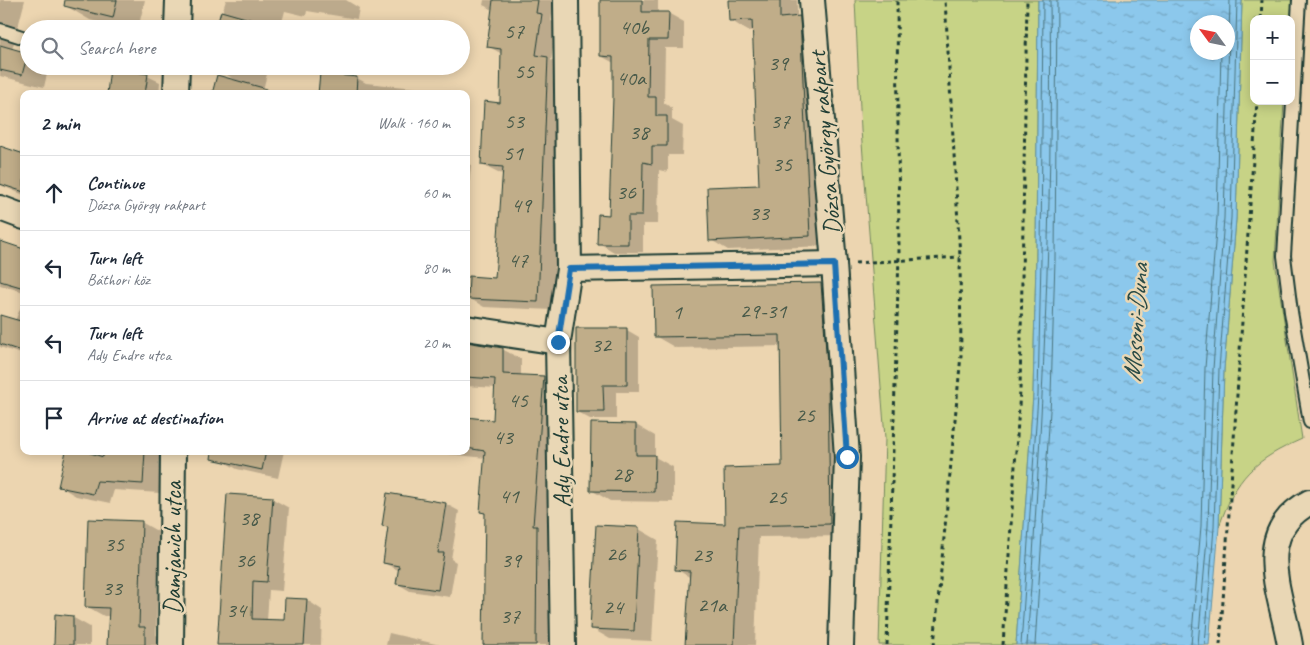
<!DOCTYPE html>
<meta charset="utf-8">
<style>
body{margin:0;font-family:Caveat,sans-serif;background:#f2f2f3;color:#1f2937}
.controls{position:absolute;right:15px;top:15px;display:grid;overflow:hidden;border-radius:10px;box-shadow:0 2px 12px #0003}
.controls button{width:45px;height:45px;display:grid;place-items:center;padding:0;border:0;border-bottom:1px solid #e0e1e3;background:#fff;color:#1f2937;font:25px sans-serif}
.compass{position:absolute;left:1190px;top:15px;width:45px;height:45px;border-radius:50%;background:#fff;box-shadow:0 2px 12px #0003;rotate:303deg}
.stop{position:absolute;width:15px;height:15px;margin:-11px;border:4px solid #1f6fb2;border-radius:50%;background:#fff}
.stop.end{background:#1f6fb2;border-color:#fff;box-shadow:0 1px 5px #0008}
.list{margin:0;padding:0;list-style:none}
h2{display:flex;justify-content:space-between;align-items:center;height:65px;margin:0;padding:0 20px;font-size:21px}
h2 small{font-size:16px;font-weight:400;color:#747a83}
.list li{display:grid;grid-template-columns:32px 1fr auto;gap:15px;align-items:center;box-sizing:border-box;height:75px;padding:0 20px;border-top:1px solid #e0e1e3}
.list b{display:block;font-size:19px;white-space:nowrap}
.list p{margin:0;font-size:16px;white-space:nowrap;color:#747a83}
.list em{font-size:16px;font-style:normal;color:#747a83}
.icon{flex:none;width:28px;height:28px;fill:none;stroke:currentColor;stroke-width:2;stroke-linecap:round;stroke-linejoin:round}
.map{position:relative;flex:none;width:1310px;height:645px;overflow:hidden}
.search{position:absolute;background:#fff;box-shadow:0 2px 12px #0003;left:20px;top:20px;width:450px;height:55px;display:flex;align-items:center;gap:12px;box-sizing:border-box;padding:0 18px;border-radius:28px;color:#747a83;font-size:19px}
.panel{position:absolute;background:#fff;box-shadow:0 2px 12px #0003;left:20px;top:90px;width:450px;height:365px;border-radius:10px}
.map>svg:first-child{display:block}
.green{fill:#c7d386;stroke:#73885d}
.water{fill:url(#water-ripples);stroke:#6090a2;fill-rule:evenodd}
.shadow{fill:#0003}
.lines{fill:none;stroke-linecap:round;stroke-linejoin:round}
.shore{stroke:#4b757e;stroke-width:1}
.building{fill:#c0ad89;stroke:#1f3d34}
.lane-casing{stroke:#1f3d34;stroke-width:16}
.street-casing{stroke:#1f3d34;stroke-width:28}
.path{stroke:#1f3d34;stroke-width:3;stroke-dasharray:4 4;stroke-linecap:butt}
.lane{stroke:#e9d7b5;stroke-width:12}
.street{stroke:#e9d7b5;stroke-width:24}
.route{stroke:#1f6fb2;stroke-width:6}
.labels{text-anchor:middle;stroke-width:5;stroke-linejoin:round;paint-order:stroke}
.number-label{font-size:22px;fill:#475949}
.street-label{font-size:25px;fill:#1f3d34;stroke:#e9d7b5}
.water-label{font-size:26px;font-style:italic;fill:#2a4b46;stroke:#e9d7b5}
</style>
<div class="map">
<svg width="1310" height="645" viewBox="0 0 1310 645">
<defs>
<pattern id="water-ripples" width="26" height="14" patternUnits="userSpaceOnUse" patternTransform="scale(1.25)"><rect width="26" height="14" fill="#8cc8ec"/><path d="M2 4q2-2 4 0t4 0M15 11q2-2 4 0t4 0" fill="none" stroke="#72a4c0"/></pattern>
</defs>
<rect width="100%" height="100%" fill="#ecd5b0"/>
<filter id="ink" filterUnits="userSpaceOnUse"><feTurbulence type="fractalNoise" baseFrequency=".02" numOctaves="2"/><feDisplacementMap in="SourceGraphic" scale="10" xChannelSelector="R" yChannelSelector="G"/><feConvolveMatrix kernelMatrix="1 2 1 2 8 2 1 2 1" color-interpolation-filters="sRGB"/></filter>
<g filter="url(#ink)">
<g class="green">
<path d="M855,0H1038L1036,259L1033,395L1016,645H879L885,438L861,130Z"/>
<path d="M1242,0H1293L1291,23V19H1254V101H1284L1275,261L1302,439C1254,460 1236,477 1219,527L1224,369L1236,219Z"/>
</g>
<path class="water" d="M1038,0H1242L1236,219L1224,369L1219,527L1209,645H1016L1033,395L1036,259ZM1198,22H1228V52H1198Z"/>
<g class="shadow">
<path d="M0,0H25L12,50L29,55V66H49L44,87L0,76Z"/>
<path d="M67,0H145L138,29H126L90,20L66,6Z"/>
<path d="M226,0H346L359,8L357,19L307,11L306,16L285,11L280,29H217Z"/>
<path d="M484,0H554L551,21L557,24L551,60L563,67L553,310L484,307L469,298L496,279L504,174L498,173L482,165L501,104L502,54L488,46L493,10L483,5Z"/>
<path d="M601,0H658V13H668L684,22V48H665L664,103L672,108V120L683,126L682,155H668V172L659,170L658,224H643V252H614L599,243L610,217L614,63L601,56Z"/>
<path d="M729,0H797V17L817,27L827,246L728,250L711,240L760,186L754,30L748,31L730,20Z"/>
<path d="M100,26L112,29H100Z"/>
<path d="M112,66H147L145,75L160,82L159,94H108Z"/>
<path d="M212,66H269L263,90L270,94H213L237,81Z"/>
<path d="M321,74L357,78L366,83L426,89L435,94H319Z"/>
<path d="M0,162L24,169V195L0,185Z"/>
<path d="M466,162L471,165L467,210H466Z"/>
<path d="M0,242L24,250V292L0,285Z"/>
<path d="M821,284L842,296L850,536L759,537L755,645H687L691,578L676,569L726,525L784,468L782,346L676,348L655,336V287Z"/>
<path d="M24,299V355L0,347V317L15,321Z"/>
<path d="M627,330L639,337V392H616V419H590L577,412Z"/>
<path d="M466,342L502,349L521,359V376L544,378L562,388L554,645H485L486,515L481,511L486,458L447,454L443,451H466V418L495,421L496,388L466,386Z"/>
<path d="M592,424L636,425L655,436V457L673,467V502L610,501L591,490Z"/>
<path d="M95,451H164L160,493L114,490L110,503L76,496L59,486L95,456Z"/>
<path d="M223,451H284L278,478L237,469L221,460Z"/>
<path d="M229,495L273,499L289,508L282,591L269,590L267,621H285L307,600L322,610L321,645H219Z"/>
<path d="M388,495L446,504L459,511L451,559L456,562L450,597L410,591L398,584L400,571L384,563L389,529L383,526Z"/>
<path d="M141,522L159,532L156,635L162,638V645H109L110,616H104L86,606Z"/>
<path d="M597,526L639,529L658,540L652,641L610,639L591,628Z"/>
<path d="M72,617L90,627V645H56Z"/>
<path d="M389,633L440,645H386Z"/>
</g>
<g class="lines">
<g class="shore">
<path d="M1021,645L1038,395L1041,259L1043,0"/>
<path d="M1027,645C1042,430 1053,215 1050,0"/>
<path d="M1035,645L1051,395L1055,259L1057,0"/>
<path d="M1191,645L1201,526L1205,368L1217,218L1221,52"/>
<path d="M1198,645L1208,526L1213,369L1224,218L1230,0"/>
<path d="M1205,645L1214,527L1219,369L1231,218L1237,0"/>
</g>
</g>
<g class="building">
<path d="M65,0H117L113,18L64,6Z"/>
<path d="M493,0H538L536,13L542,14L536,55L548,57L538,302L468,299L469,276L495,278L503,167L481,165L484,101L500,103L501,49L487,47Z"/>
<path d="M600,0H642V12H669L668,40H649L648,97H656V116H667V146H652V164L643,162L642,216H628V244H597L598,214L609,215L613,97V57L600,56Z"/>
<path d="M728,0H780V18L800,16L810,236L709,241L707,187L759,185L752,20L729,21Z"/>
<path d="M221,11L267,24L266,29H216Z"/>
<path d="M0,45L28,53L22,75L0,70Z"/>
<path d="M110,68L148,74L145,94H107Z"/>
<path d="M320,73L357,77L356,94H318Z"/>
<path d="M217,75L267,89L266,94H212Z"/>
<path d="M0,146L24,154V192L0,184Z"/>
<path d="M0,241L24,249V288L0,281Z"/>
<path d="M821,283L828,378L830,524L739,526L734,645H685L690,571L675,570L677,522L725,524L724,468L782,466L780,335L654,337L653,286Z"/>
<path d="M0,315L24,322V352L0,344Z"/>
<path d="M576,328H627V385H603L604,412H576Z"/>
<path d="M466,342L503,348V374L544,376L533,526H537L536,645H483L485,513L480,512L485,451L466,448V417L493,420L495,379L466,377Z"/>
<path d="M591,423L636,424V455H655L654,492L590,491Z"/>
<path d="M66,451H84L103,457L104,451H145L143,484L97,481L93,494L58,487Z"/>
<path d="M212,451H266L262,470L211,459Z"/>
<path d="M387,493L446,503L438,553H444L438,590L396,584L399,566L383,563L388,527L382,526Z"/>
<path d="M227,494L273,497L267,582L253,581L252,619L284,620L285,598L307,599L304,645H217Z"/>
<path d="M88,519L142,521L139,627H145V645H107L109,608L85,607Z"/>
<path d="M596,525L639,527L634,631L590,629Z"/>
<path d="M55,614L73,616V645H54Z"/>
</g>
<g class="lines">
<defs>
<g id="lane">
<path d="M1299,0L1284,256L1291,312L1310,422"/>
<path d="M0,30L22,37"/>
</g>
<g id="street">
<path d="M812,0L834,264L847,457L841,645"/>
<path d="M177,29L178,0"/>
<path d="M176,94L177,66"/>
<path d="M0,208L24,217"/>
<path d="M569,269L834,264"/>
<path d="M466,328L558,342"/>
<path d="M171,645L173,451"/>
<path d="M563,645L558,342L569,269L566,0"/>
<path d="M1290,645C1282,595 1250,533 1310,502"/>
</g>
</defs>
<use href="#lane" class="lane-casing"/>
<use href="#street" class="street-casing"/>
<g class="path">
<path d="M1261,19L1262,0"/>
<path d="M855,263L960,257"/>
<path d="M887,645L899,255L897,0"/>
<path d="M934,645L961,355L960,257L945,0"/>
<path d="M1003,645L1020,391L1027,0"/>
<path d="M1220,645L1257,101"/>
</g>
<use href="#lane" class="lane"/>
<use href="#street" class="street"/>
</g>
</g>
<g class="lines" filter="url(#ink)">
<path class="route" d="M558,342L569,269L834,264L847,457"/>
</g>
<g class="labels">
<g class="number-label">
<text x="634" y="34">40b</text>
<text x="514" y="38">57</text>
<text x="778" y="70">39</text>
<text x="524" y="78">55</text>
<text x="631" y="85">40a</text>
<text x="514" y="128">53</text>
<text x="780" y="128">37</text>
<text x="639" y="139">38</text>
<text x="513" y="160">51</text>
<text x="782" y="171">35</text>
<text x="626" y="199">36</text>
<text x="521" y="212">49</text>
<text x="759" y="220">33</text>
<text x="518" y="267">47</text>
<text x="763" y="318">29-31</text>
<text x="677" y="319">1</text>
<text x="601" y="352">32</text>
<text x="518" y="407">45</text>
<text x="805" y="422">25</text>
<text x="503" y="444">43</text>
<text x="622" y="481">28</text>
<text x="509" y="503">41</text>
<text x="777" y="504">25</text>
<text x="249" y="525">38</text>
<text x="114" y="551">35</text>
<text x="616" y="561">26</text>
<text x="702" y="562">23</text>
<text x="245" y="567">36</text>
<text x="511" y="567">39</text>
<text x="112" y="595">33</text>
<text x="712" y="612">21a</text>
<text x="613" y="614">24</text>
<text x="236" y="617">34</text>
<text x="510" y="623">37</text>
</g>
<g class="street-label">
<text transform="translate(824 143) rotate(-95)" y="9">Dózsa György rakpart</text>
<text transform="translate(560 442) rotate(-91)" y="9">Ady Endre utca</text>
<text transform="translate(172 548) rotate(-90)" y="9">Damjanich utca</text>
</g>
<g class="water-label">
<text transform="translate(1135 323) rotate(-86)" y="9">Mosoni-Duna</text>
</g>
</g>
</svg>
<div class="controls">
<button>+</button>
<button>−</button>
</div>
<svg class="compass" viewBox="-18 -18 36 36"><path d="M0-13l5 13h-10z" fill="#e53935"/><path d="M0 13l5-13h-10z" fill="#747a83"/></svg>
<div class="stop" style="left:847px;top:457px"></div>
<div class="stop end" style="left:558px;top:342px"></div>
<div class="search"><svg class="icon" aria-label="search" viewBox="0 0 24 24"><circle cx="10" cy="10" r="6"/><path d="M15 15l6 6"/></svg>Search here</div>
<section class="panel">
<h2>2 min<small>Walk · 160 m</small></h2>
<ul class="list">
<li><svg class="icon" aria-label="ahead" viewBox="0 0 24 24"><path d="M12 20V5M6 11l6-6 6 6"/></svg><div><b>Continue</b><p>Dózsa György rakpart</p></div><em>60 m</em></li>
<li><svg class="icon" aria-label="left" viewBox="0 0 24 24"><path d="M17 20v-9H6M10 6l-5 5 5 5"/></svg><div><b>Turn left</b><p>Báthori köz</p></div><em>80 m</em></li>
<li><svg class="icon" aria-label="left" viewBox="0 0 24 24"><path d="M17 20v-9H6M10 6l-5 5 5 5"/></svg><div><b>Turn left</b><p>Ady Endre utca</p></div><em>20 m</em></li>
<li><svg class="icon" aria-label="arrive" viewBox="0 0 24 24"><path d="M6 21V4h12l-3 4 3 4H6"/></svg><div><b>Arrive at destination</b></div></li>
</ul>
</section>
</div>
